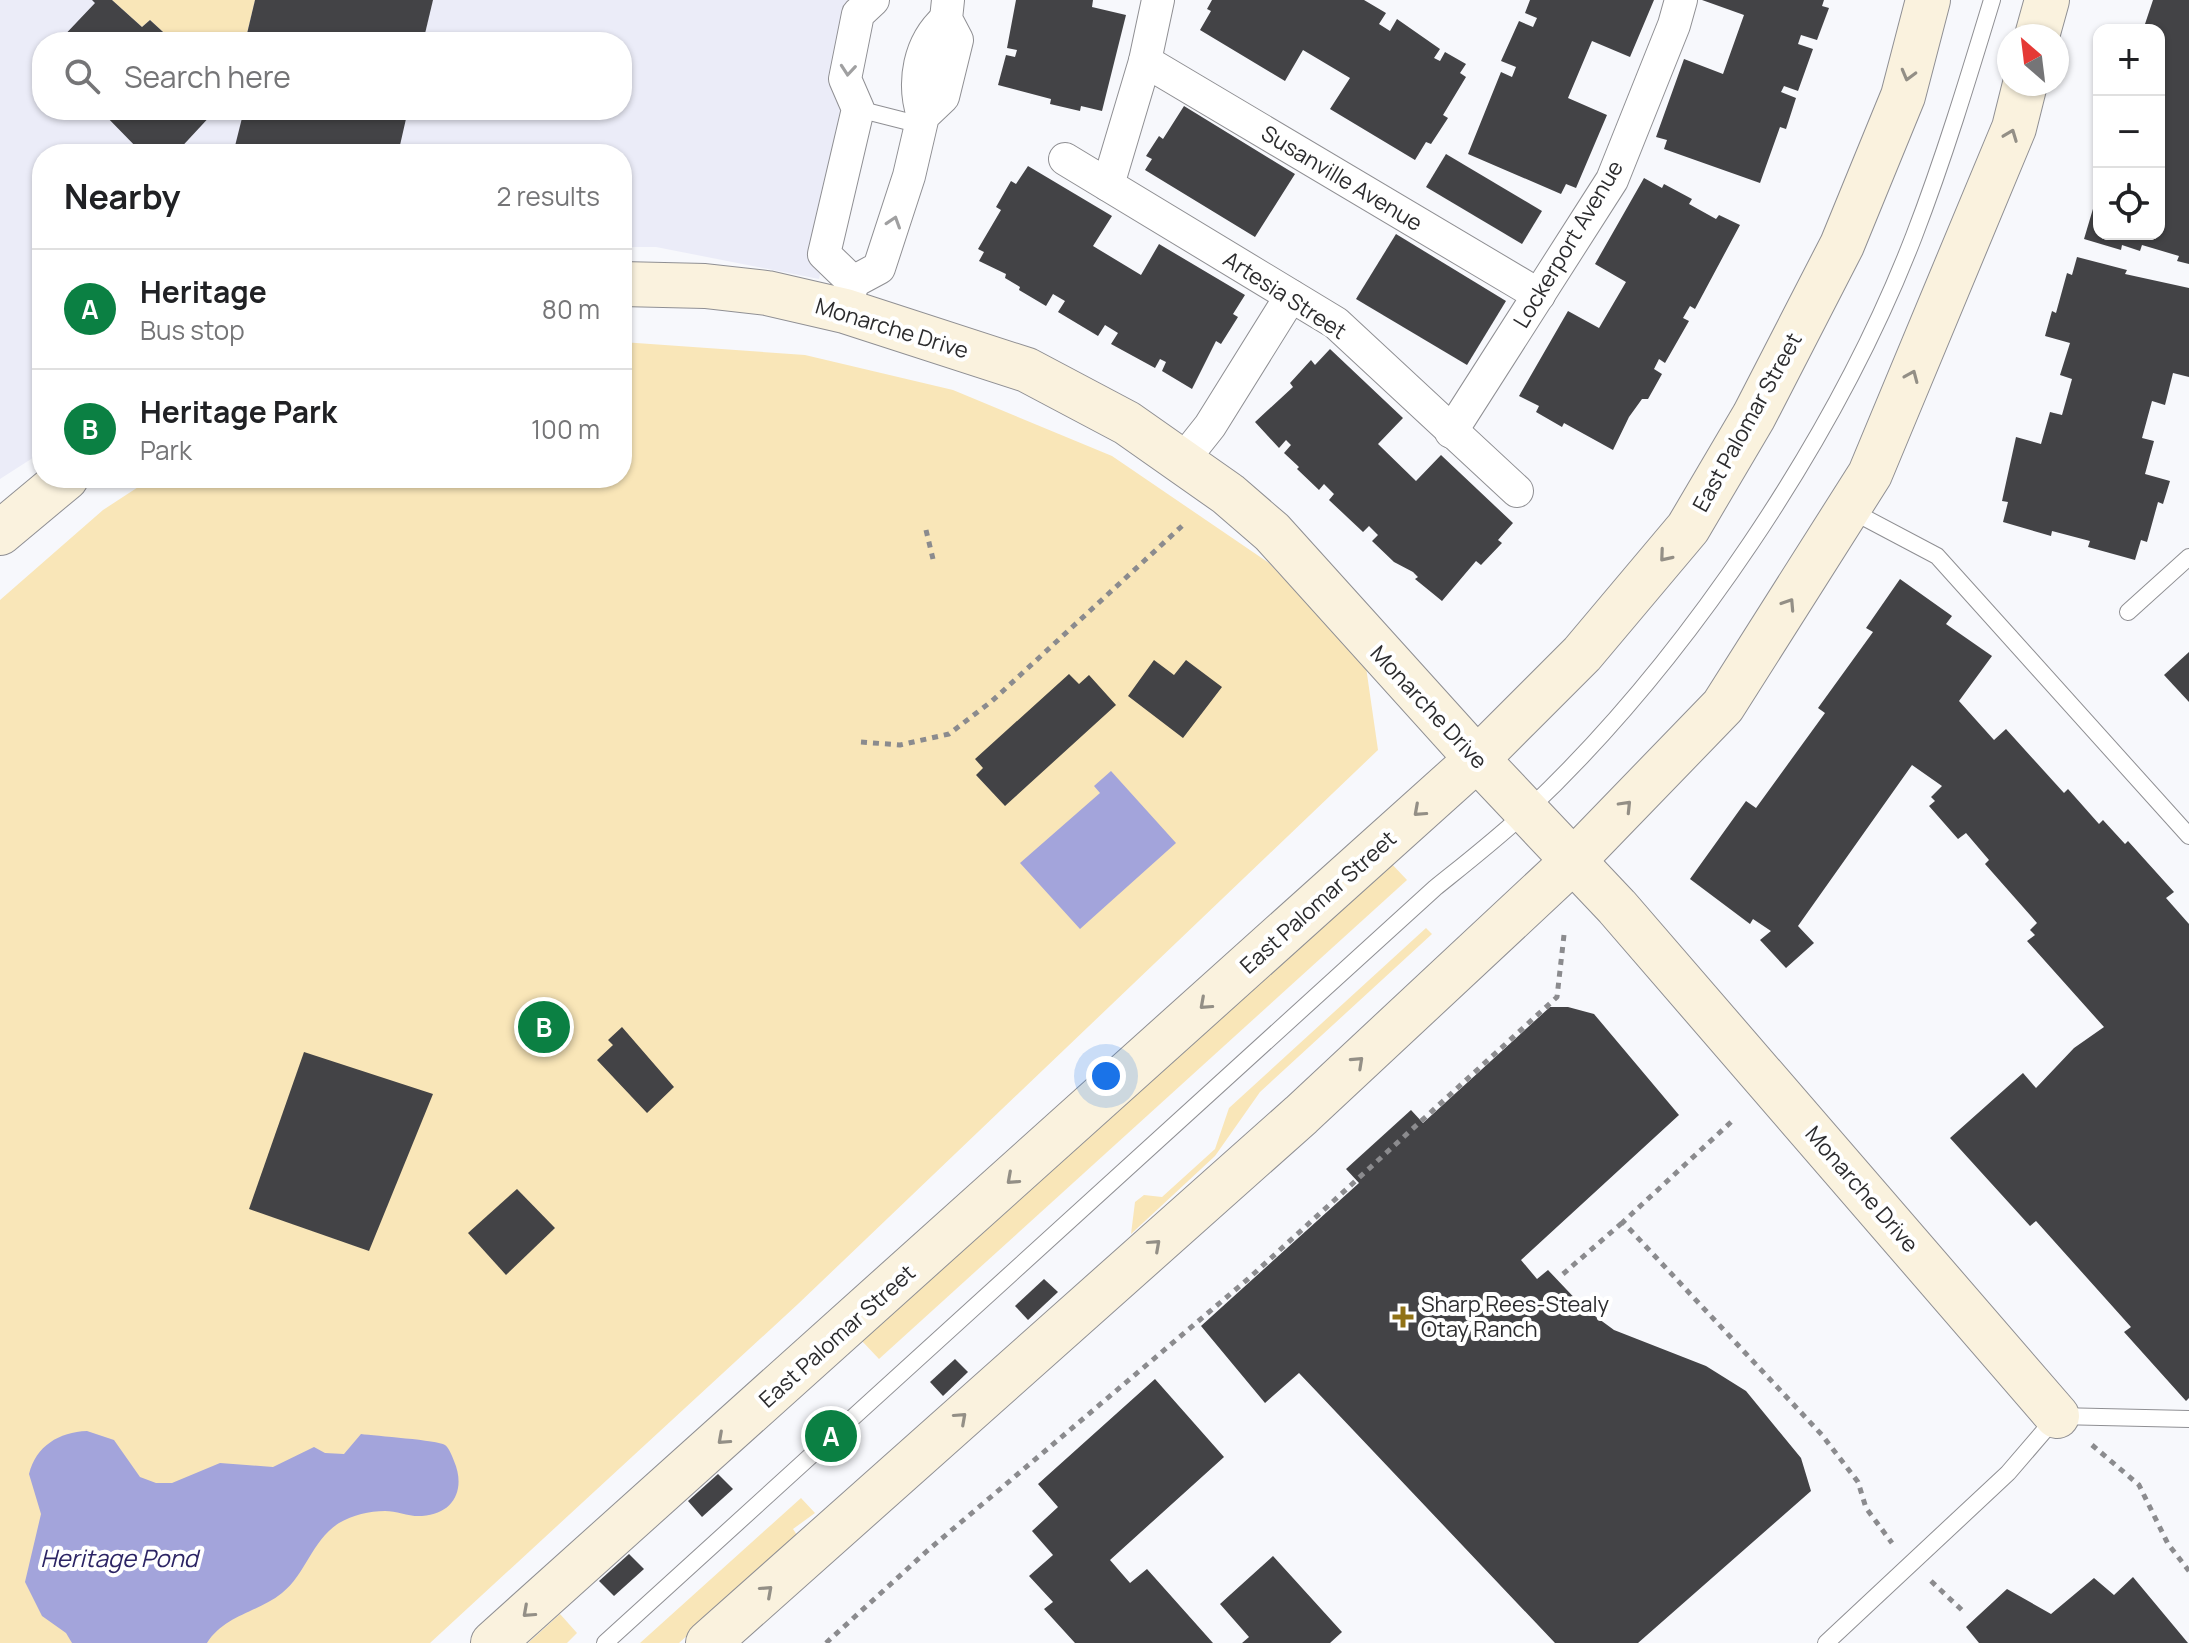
<!DOCTYPE html>
<meta charset="utf-8">
<style>
body{margin:0;font-family:Manrope,sans-serif;background:#f2f2f2;color:#202124}
.controls{position:absolute;right:24px;top:24px;display:grid;overflow:hidden;border-radius:16px;box-shadow:0 2px 6px #0004}
.controls button{width:72px;height:72px;display:grid;place-items:center;padding:0;border:0;border-bottom:2px solid #e0e0e0;background:#fff;color:#202124;font:40px sans-serif}
.compass{position:absolute;left:1997px;top:24px;width:72px;height:72px;border-radius:50%;background:#fff;box-shadow:0 2px 6px #0004;rotate:332deg}
.you{position:absolute;left:1106px;top:1076px;width:28px;height:28px;margin:-20px;border:6px solid #fff;border-radius:50%;background:#1a73e8;box-shadow:0 0 0 12px #1a73e833}
.badge{display:grid;place-items:center;width:52px;height:52px;border-radius:50%;background:#0b8043;color:#fff;font-size:26px;font-weight:700}
.pin{position:absolute;translate:-50% -50%;border:4px solid #fff;box-shadow:0 2px 8px #0006}
.list{margin:0;padding:0;list-style:none}
h2{display:flex;justify-content:space-between;align-items:center;height:104px;margin:0;padding:0 32px;font-size:34px}
h2 small{font-size:26px;font-weight:400;color:#757577}
.list li{display:grid;grid-template-columns:52px 1fr auto;gap:24px;align-items:center;box-sizing:border-box;height:120px;padding:0 32px;border-top:2px solid #e0e0e0}
.list b{display:block;font-size:30px;white-space:nowrap}
.list p{margin:0;font-size:26px;white-space:nowrap;color:#757577}
.list em{font-size:26px;font-style:normal;color:#757577}
.icon{flex:none;width:44px;height:44px;fill:none;stroke:currentColor;stroke-width:2;stroke-linecap:round;stroke-linejoin:round}
.map{position:relative;flex:none;width:2189px;height:1643px;overflow:hidden}
.search{position:absolute;background:#fff;box-shadow:0 2px 6px #0004;left:32px;top:32px;width:600px;height:88px;display:flex;align-items:center;gap:20px;box-sizing:border-box;padding:0 28px;border-radius:32px;color:#757577;font-size:30px}
.panel{position:absolute;background:#fff;box-shadow:0 2px 6px #0004;left:32px;top:144px;width:600px;height:344px;border-radius:32px}
.map>svg:first-child{display:block}
.built{fill:#ebecf8;fill-rule:evenodd}
.green{fill:#f9e6b8}
.water{fill:#a3a4db}
.building{fill:#434346}
.lines{fill:none;stroke-linecap:round;stroke-linejoin:round}
.lane-casing{stroke:#8f8f93;stroke-width:18}
.street-casing{stroke:#8f8f93;stroke-width:34}
.secondary-casing{stroke:#8f8f93;stroke-width:46}
.path{stroke:#8b8b8e;stroke-width:5;stroke-dasharray:6 6;stroke-linecap:butt}
.lane{stroke:#fff;stroke-width:16}
.street{stroke:#fff;stroke-width:32}
.secondary{stroke:#faf2de;stroke-width:44}
.oneway{stroke:#a0a0a1}
.oneway2{stroke:#938f86}
.poi-dot{fill:#907217;stroke:#fff;stroke-width:3}
.labels{text-anchor:middle;stroke-width:8;stroke-linejoin:round;paint-order:stroke}
.street-label{font-size:22px;fill:#2c2c2e;stroke:#fff}
.poi-label{font-size:22px;fill:#2c2c2e;stroke:#fff;text-anchor:start}
.water-label{font-size:24px;font-style:italic;fill:#2c2464;stroke:#fff}
</style>
<div class="map">
<svg width="2189" height="1643" viewBox="0 0 2189 1643">
<rect width="100%" height="100%" fill="#f7f8fc"/>
<path class="built" d="M0,0H878L819,279L656,247H622V154H42V452L0,479ZM42,42H622V110H42Z"/>
<g class="green">
<path d="M112,0H255L245,42H174L150,20L142,27Z"/>
<path d="M622,342L805,355L953,390L1112,456L1269,563L1366,667L1378,750L798,1304L430,1643H0V600L103,510L152,478H622Z"/>
<path d="M1389,861L1407,880L879,1359L861,1340Z"/>
<path d="M1426,928L1432,934L1260,1092L1215,1156L1131,1234L1135,1202L1144,1195L1162,1197L1215,1149L1229,1108Z"/>
<path d="M801,1498L815,1513L793,1529L797,1535L679,1643H640Z"/>
<path d="M560,1614L577,1633L567,1643H528Z"/>
</g>
<g class="water">
<path d="M1111,771L1176,843L1080,929L1020,863L1100,793L1094,786Z"/>
<path d="M87,1431L114,1440L140,1477L156,1483H172L220,1463L273,1467L314,1447L325,1453L344,1454L361,1434C375,1436 438,1440 445,1445C449,1448 452,1456 454,1461C466,1489 454,1514 422,1516C409,1517 397,1511 385,1511C369,1511 353,1515 339,1523C312,1540 306,1574 282,1593C257,1613 225,1615 207,1643H72L66,1633L42,1616L25,1582L41,1514L29,1474C36,1446 59,1432 87,1431Z"/>
</g>
<g class="building">
<path d="M92,0H112L142,27L150,20L174,42H58L95,3Z"/>
<path d="M255,0H433L423,42H245Z"/>
<path d="M1016,0H1093L1092,7L1126,15L1102,111L1081,106L1080,111L1050,104L1051,99L998,85L1006,55L1015,57L1017,50L1007,48Z"/>
<path d="M1212,0H1364L1386,13L1379,24L1390,31L1397,19L1440,49L1434,58L1440,61L1445,52L1466,64L1460,73L1466,77L1443,115L1448,118L1431,144L1426,142L1415,160L1330,109L1350,78L1303,50L1285,81L1200,30L1211,11L1207,9Z"/>
<path d="M1530,0H1654L1630,57L1592,41L1568,98L1607,115L1576,188L1566,184L1561,194L1468,154L1501,72L1512,77L1516,67L1501,61L1519,21L1533,27L1537,18L1525,13Z"/>
<path d="M1702,0H1824L1822,6L1829,8L1817,40L1801,35L1798,44L1813,49L1798,91L1784,86L1781,92L1796,98L1786,129L1780,127L1760,183L1664,149L1667,140L1656,137L1684,59L1723,74L1744,15Z"/>
<path d="M2153,0H2189V264L2177,261L2179,256L2142,245L2140,251L2122,245L2121,250L2084,239L2098,192L2099,234H2159V30H2139L2144,27Z"/>
<path d="M1184,106L1295,174L1255,237L1145,170L1152,159L1146,156L1159,136L1163,139Z"/>
<path d="M100,110H408L398,154H233L243,114L222,120L214,112L175,154H143Z"/>
<path d="M1446,154L1542,211L1522,244L1426,187Z"/>
<path d="M1028,166L1112,216L1093,246L1141,275L1159,244L1245,295L1233,314L1238,317L1221,344L1216,341L1192,389L1162,371L1166,362L1160,359L1155,368L1111,344L1118,333L1105,325L1098,336L1058,312L1065,301L1053,294L1046,306L1019,290L1020,287L1005,278L1006,274L979,261L984,252L978,249L1001,210L996,207L1011,181L1016,184Z"/>
<path d="M1644,178L1662,188L1664,184L1692,199L1689,204L1716,219L1719,215L1740,225L1695,309L1690,306L1683,318L1689,321L1665,363L1659,359L1654,369L1662,374L1648,399H1642L1629,417L1613,450L1564,423L1562,427L1536,412L1539,406L1519,396L1568,311L1599,328L1626,282L1595,264Z"/>
<path d="M1396,234L1506,301L1467,365L1356,299Z"/>
<path d="M2077,257L2127,270L2125,274L2189,288V377L2173,373L2165,405L2152,401L2142,438L2154,441L2145,474L2170,481L2163,504L2158,502L2147,542L2141,540L2135,560L2088,547L2090,541L2052,531L2051,536L2003,522L2008,502L2002,501L2016,437L2041,444L2050,412L2062,415L2072,379L2060,375L2070,343L2045,336L2052,311L2056,313L2067,273L2072,275Z"/>
<path d="M1330,349L1403,418L1378,444L1416,481L1441,455L1513,523L1498,540L1502,543L1481,565L1476,561L1442,601L1415,579L1418,577L1413,572L1394,562L1372,541L1378,535L1369,526L1363,532L1329,500L1334,494L1324,484L1319,490L1297,469L1299,467L1284,453L1291,445L1286,440L1279,448L1255,422L1293,387L1290,383L1311,360L1315,365Z"/>
<path d="M1900,579L1952,616L1946,624L1992,656L1959,701L1994,740L2006,729L2064,793L2068,789L2099,824L2103,820L2125,844L2128,841L2174,892L2166,898L2189,924V1398L2186,1401L2124,1332L2131,1327L2036,1221L2030,1226L1950,1138L2023,1073L2036,1088L2074,1048L2104,1027L2027,941L2035,935L2030,930L2037,923L1985,864L1989,860L1966,833L1958,839L1929,806L1935,801L1931,797L1942,786L1912,765L1798,926L1814,943L1786,968L1760,940L1771,931L1753,919L1750,924L1690,879L1746,801L1756,808L1825,713L1818,708L1873,632L1866,628Z"/>
<path d="M2189,652V702L2164,675Z"/>
<path d="M1154,660L1174,675L1186,660L1222,687L1183,738L1128,696Z"/>
<path d="M1069,674L1079,684L1089,675L1116,705L1005,806L976,775L983,768L975,759Z"/>
<path d="M1550,1007H1568L1594,1014L1679,1115L1521,1260L1537,1279L1548,1270L1584,1308L1614,1330L1706,1366L1746,1391L1801,1458L1811,1491L1638,1643H1555L1299,1373L1265,1403L1201,1326L1359,1183L1346,1169L1411,1110L1423,1123Z"/>
<path d="M622,1027L674,1087L647,1113L597,1060L613,1045L608,1040Z"/>
<path d="M304,1052L433,1094L369,1251L249,1209Z"/>
<path d="M517,1189L555,1228L506,1275L468,1233Z"/>
<path d="M1044,1279L1058,1292L1028,1320L1015,1306Z"/>
<path d="M955,1359L968,1372L943,1396L930,1382Z"/>
<path d="M1155,1379L1224,1457L1110,1560L1130,1583L1147,1569L1213,1643H1075L1044,1609L1053,1602L1029,1576L1053,1555L1032,1531L1058,1507L1038,1484Z"/>
<path d="M718,1474L733,1489L702,1517L688,1501Z"/>
<path d="M629,1554L644,1569L614,1596L599,1581Z"/>
<path d="M1273,1556L1342,1632L1330,1643H1242L1249,1637L1220,1604Z"/>
<path d="M2133,1577L2188,1643H1979L1966,1627L2007,1589L2051,1614L2094,1578L2114,1595Z"/>
</g>
<g class="lines">
<defs>
<g id="lane">
<path d="M858,109L921,125"/>
<path d="M1850,510L1937,556L2189,836"/>
<path d="M2128,612L2189,557"/>
<path d="M605,1643L1435,888C1466,863 1498,838 1528,810C1685,662 1836,438 1914,236C1944,158 1968,79 1992,0"/>
<path d="M1826,1643L2008,1473L2057,1416L2189,1419"/>
</g>
<g id="street">
<path d="M1145,61L1539,295"/>
<path d="M923,116C912,82 919,43 946,19"/>
<path d="M1065,159L1336,323L1517,491"/>
<path d="M1108,185L1145,61L1158,0"/>
<path d="M853,282L879,268L909,176L923,116L943,97L957,40L946,19L948,0"/>
<path d="M845,311L853,282L824,254L858,109L845,79L858,14L873,0"/>
<path d="M1451,432L1612,180L1674,25L1681,0"/>
<path d="M1183,460L1210,426L1291,296"/>
</g>
<g id="secondary">
<path d="M2037,36L2047,0"/>
<path d="M622,284L705,286L767,293L845,311L1027,370L1127,423L1228,494L1272,532L1477,759L1617,907L2057,1416"/>
<path d="M0,533L66,478"/>
<path d="M493,1643L1477,759L1582,654L1688,528L1754,416L1842,245L1903,96L1928,0"/>
<path d="M708,1643L1301,1115L1572,862L1723,706L1870,474L2014,128L2025,84"/>
</g>
</defs>
<use href="#lane" class="lane-casing"/>
<use href="#street" class="street-casing"/>
<use href="#secondary" class="secondary-casing"/>
<g class="path">
<path d="M926,530L933,559"/>
<path d="M861,742L900,745L949,734L992,701L1182,526"/>
<path d="M1731,1122L1623,1222L1822,1435L1858,1482L1866,1508L1892,1543"/>
<path d="M1563,1274L1623,1222"/>
<path d="M2092,1445L2139,1485L2168,1544L2189,1571"/>
<path d="M1931,1581L1965,1613"/>
<path d="M826,1643L927,1551L1248,1279L1557,997L1564,935"/>
</g>
<use href="#lane" class="lane"/>
<use href="#street" class="street"/>
<use href="#secondary" class="secondary"/>
</g>
<defs><path id="oneway-chevron" d="M-2-3.5L2.5 0L-2 3.5" fill="none" stroke-width="1.6" stroke-linecap="round" stroke-linejoin="round" transform="scale(2)"/></defs>
<g class="oneway">
<use href="#oneway-chevron" transform="translate(848 70) rotate(95)"/>
<use href="#oneway-chevron" transform="translate(894 222) rotate(-72)"/>
</g>
<g class="oneway2">
<use href="#oneway-chevron" transform="translate(1908 75) rotate(105)"/>
<use href="#oneway-chevron" transform="translate(2011 135) rotate(-69)"/>
<use href="#oneway-chevron" transform="translate(1912 376) rotate(-67)"/>
<use href="#oneway-chevron" transform="translate(1665 556) rotate(130)"/>
<use href="#oneway-chevron" transform="translate(1789 604) rotate(-57)"/>
<use href="#oneway-chevron" transform="translate(1626 806) rotate(-46)"/>
<use href="#oneway-chevron" transform="translate(1419 811) rotate(138)"/>
<use href="#oneway-chevron" transform="translate(1205 1004) rotate(138)"/>
<use href="#oneway-chevron" transform="translate(1358 1062) rotate(-43)"/>
<use href="#oneway-chevron" transform="translate(1012 1179) rotate(138)"/>
<use href="#oneway-chevron" transform="translate(1155 1245) rotate(-42)"/>
<use href="#oneway-chevron" transform="translate(961 1418) rotate(-42)"/>
<use href="#oneway-chevron" transform="translate(723 1439) rotate(138)"/>
<use href="#oneway-chevron" transform="translate(767 1591) rotate(-42)"/>
<use href="#oneway-chevron" transform="translate(528 1612) rotate(138)"/>
</g>
<path class="poi-dot" d="M1399 1305h8v8h8v8h-8v8h-8v-8h-8v-8h8z"/>
<g class="labels">
<g class="street-label">
<text transform="translate(1342 178) rotate(31)" y="8">Susanville Avenue</text>
<text transform="translate(1568 244) rotate(-59)" y="8">Lockerport Avenue</text>
<text transform="translate(1285 295) rotate(33)" y="8">Artesia Street</text>
<text transform="translate(892 328) rotate(17)" y="8">Monarche Drive</text>
<text transform="translate(1747 422) rotate(-61)" y="8">East Palomar Street</text>
<text transform="translate(1429 707) rotate(47)" y="8">Monarche Drive</text>
<text transform="translate(1318 902) rotate(-42)" y="8">East Palomar Street</text>
<text transform="translate(1862 1189) rotate(49)" y="8">Monarche Drive</text>
<text transform="translate(837 1336) rotate(-42)" y="8">East Palomar Street</text>
</g>
<g class="poi-label">
<text x="1421" y="1312">Sharp Rees-Stealy<tspan x="1421" dy="25">Otay Ranch</tspan></text>
</g>
<g class="water-label">
<text x="119" y="1567">Heritage Pond</text>
</g>
</g>
</svg>
<div class="controls">
<button>+</button>
<button>−</button>
<button><svg class="icon" aria-label="locate" viewBox="0 0 24 24"><circle cx="12" cy="12" r="6"/><path d="M12 2v4M12 18v4M2 12h4M18 12h4"/></svg></button>
</div>
<svg class="compass" viewBox="-18 -18 36 36"><path d="M0-13l5 13h-10z" fill="#e53935"/><path d="M0 13l5-13h-10z" fill="#757577"/></svg>
<div class="you"></div>
<div class="pin badge" style="left:831px;top:1436px">A</div>
<div class="pin badge" style="left:544px;top:1027px">B</div>
<div class="search"><svg class="icon" aria-label="search" viewBox="0 0 24 24"><circle cx="10" cy="10" r="6"/><path d="M15 15l6 6"/></svg>Search here</div>
<section class="panel">
<h2>Nearby<small>2 results</small></h2>
<ul class="list">
<li><span class="badge">A</span><div><b>Heritage</b><p>Bus stop</p></div><em>80 m</em></li>
<li><span class="badge">B</span><div><b>Heritage Park</b><p>Park</p></div><em>100 m</em></li>
</ul>
</section>
</div>
